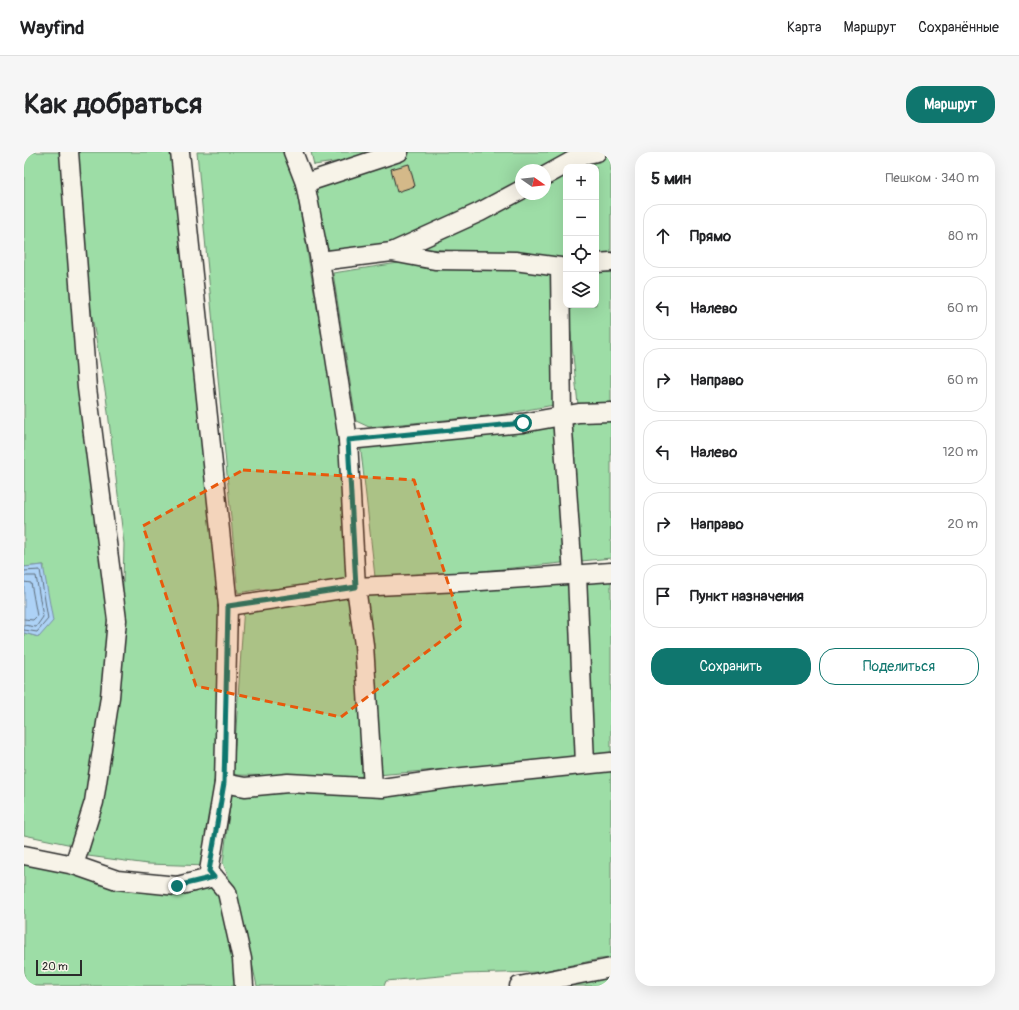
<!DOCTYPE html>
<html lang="ru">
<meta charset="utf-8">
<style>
body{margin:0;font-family:Pangolin,sans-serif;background:#f6f6f6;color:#202124}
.controls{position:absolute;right:12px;top:12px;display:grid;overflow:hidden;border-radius:8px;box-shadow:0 4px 16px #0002}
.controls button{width:36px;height:36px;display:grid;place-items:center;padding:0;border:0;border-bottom:1px solid #e0e0e0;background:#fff;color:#202124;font:20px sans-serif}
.compass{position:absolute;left:491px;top:12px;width:36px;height:36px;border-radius:50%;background:#fff;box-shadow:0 4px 16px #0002;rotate:104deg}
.scale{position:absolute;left:12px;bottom:10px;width:46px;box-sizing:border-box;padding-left:4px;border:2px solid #2b2b2b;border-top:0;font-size:11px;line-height:14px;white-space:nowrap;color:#2b2b2b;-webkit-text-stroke:3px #f7f3e8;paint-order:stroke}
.stop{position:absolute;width:12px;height:12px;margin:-9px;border:3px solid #0f766e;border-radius:50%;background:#fff}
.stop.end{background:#0f766e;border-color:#fff;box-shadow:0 1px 4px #0008}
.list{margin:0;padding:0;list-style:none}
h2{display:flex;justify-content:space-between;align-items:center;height:52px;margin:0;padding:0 16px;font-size:17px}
h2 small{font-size:13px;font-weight:400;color:#757577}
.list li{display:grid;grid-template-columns:26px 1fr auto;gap:12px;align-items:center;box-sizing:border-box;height:64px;margin:0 8px 8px;padding:0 8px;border:1px solid #e0e0e0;border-radius:16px}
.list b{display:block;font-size:15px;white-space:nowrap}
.list em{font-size:13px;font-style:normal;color:#757577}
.actions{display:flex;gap:8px;padding:12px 16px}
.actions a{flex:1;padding:9px 0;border:1px solid #0f766e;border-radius:16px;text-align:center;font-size:14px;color:#0f766e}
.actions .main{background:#0f766e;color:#fff}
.icon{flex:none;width:22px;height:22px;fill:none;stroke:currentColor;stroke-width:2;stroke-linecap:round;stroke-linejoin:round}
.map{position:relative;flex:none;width:587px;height:834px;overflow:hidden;border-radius:16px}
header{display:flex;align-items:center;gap:24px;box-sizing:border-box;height:56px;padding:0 20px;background:#fff;border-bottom:1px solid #e0e0e0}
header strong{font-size:19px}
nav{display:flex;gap:22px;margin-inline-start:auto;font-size:14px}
.intro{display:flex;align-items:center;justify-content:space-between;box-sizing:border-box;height:96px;padding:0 24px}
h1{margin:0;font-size:28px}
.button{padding:10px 18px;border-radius:16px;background:#0f766e;color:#fff;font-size:14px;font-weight:700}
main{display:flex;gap:24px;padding:0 24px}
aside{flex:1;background:#fff;border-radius:16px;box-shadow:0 4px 16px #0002}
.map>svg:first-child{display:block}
.green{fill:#9ddda6;stroke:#648468}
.water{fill:#add2f6;stroke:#798fa5}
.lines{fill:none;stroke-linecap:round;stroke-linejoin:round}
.shore{stroke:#5f6e7c;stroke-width:1}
.building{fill:#d4b989;stroke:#2b2b2b}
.minor-casing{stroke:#2b2b2b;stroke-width:21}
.minor{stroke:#f7f3e8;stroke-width:18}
.route{stroke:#0f766e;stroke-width:5}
.marked{fill:#e8590c;fill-opacity:0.2;stroke:#e8590c;stroke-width:3;stroke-dasharray:8 5;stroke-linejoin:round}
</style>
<header>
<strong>Wayfind</strong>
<nav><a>Карта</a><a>Маршрут</a><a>Сохранённые</a></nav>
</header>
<div class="intro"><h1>Как добраться</h1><a class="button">Маршрут</a></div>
<main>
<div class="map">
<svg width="587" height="834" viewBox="0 0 587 834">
<rect width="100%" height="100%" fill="#f7f3e8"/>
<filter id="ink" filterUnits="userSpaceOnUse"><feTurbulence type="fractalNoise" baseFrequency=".025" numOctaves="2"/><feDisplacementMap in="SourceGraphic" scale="8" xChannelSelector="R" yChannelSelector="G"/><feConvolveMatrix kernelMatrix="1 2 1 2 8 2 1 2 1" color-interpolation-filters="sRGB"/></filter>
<g filter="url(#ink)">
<g class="green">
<path d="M0,0H40L85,461L81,563L53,694L0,683V481L15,485L20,413L0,415Z"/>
<path d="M53,0H159L207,506L185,714L124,712L64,704L92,568L98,470L100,392L82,244L63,136Z"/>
<path d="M173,0H266L316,289L324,436L238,437L214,441Z"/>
<path d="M287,0H342L325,8L290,13Z"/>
<path d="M380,0H565L518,18H497V30L381,95L313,104L297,90L289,35Z"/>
<path d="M587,3V102L572,103V15H547L559,8Z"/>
<path d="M542,18V105L524,106L392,96L497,42H521V29Z"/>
<path d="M381,110L531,120L541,251L475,263L345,275L332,269L309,121Z"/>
<path d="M587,113V252L554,253L544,153H572V114Z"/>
<path d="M587,263V406L429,422L351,425L336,290Z"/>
<path d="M587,417V603L330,625L209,623L220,453Z"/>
<path d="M587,615V806L576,807L515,820L438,822L362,829L360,834H233L215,752L199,711L208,637Z"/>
<path d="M0,704L65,718L195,734L218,834H0Z"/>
<path d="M587,819V834H488Z"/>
</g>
<path class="water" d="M19,413L29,469L15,485L0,481V415Z"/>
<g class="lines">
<g class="shore">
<path d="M0,419L16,418L24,467L13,480L0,478"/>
<path d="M0,424H12L19,465L12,475L0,473"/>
<path d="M0,430L7,431L13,464L9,468L0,467"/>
</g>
</g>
<path class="building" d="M385,12L391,34L373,40L367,17Z"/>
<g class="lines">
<defs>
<g id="minor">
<path d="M156,0L204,454L200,631L185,719L203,740L218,807L220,834"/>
<path d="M269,0L281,31L296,109L324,288L332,435L340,493L349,635"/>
<path d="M521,24L559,3L573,0"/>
<path d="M281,31L375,0"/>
<path d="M368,100L456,60L497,38"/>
<path d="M296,109L368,100L411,108L491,109L536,115L538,264L549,423"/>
<path d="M572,111L587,110"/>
<path d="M324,288L499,271L555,261L587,260"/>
<path d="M553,423L561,612"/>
<path d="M204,454L332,435L457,429L587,420"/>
<path d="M200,631L221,635L264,631L358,636L429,626L587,610"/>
<path d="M0,703L50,713L70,650L86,545L93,468L63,236L45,0"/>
<path d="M50,713L93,728L153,734L190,725"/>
<path d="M495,834L587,816"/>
</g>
</defs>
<use href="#minor" class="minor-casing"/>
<use href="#minor" class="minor"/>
</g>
</g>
<g class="lines" filter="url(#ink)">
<path class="route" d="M153,734L190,725L185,719L200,631L204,454L332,435L324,288L499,271"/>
</g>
<path class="marked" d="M219,318L390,328L438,473L317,565L172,534L119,374Z"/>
</svg>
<div class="controls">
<button>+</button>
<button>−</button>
<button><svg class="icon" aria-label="locate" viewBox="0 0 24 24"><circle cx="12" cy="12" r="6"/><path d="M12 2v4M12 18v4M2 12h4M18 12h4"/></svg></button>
<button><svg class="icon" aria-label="layers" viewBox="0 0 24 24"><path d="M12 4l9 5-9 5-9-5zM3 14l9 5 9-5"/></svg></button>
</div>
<svg class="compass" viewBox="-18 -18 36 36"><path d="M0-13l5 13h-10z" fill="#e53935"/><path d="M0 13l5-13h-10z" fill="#757577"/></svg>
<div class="scale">20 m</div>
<div class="stop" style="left:499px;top:271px"></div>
<div class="stop end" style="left:153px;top:734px"></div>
</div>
<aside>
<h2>5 мин<small>Пешком · 340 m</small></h2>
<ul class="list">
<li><svg class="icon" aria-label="ahead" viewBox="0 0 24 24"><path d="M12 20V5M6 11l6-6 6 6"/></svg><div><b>Прямо</b></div><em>80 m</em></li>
<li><svg class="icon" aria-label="left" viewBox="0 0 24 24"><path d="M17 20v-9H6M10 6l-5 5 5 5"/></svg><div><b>Налево</b></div><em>60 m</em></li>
<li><svg class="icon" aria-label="right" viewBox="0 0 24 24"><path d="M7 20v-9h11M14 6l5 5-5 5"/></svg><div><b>Направо</b></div><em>60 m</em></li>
<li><svg class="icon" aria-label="left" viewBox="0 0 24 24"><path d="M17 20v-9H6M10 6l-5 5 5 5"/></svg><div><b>Налево</b></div><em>120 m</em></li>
<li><svg class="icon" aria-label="right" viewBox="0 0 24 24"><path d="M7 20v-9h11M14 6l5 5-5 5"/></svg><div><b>Направо</b></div><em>20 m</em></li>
<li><svg class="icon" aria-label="arrive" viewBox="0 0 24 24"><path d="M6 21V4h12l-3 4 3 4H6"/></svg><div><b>Пункт назначения</b></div></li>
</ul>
<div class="actions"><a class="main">Сохранить</a><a>Поделиться</a></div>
</aside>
</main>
